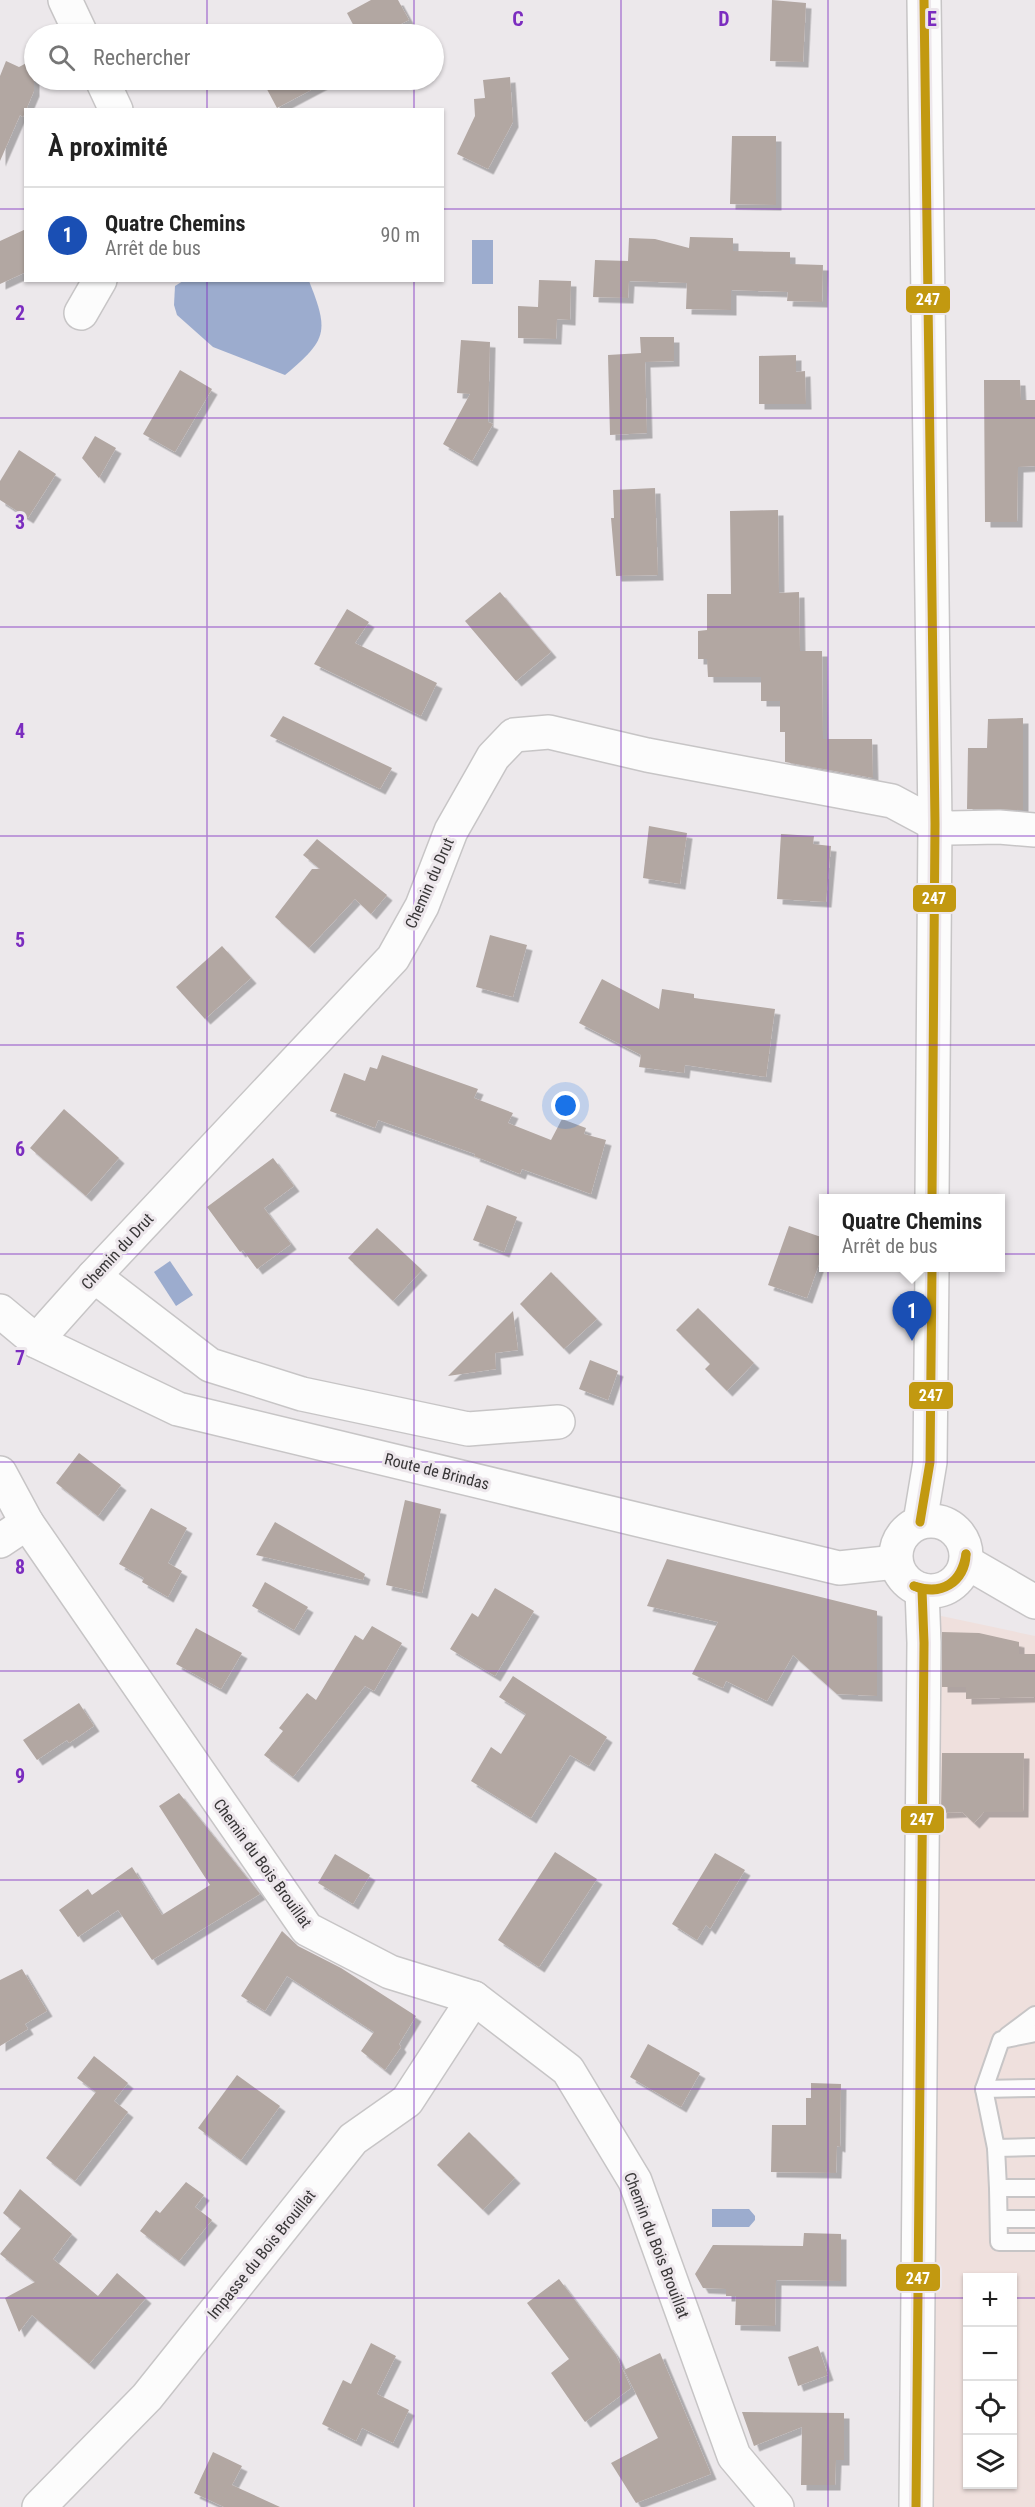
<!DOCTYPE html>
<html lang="fr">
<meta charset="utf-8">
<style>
body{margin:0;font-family:"Roboto Condensed",sans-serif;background:#f2f2f2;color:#222}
.controls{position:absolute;right:18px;bottom:18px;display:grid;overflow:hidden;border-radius:0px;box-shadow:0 2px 4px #0004}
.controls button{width:54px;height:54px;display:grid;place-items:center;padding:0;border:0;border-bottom:2px solid #e0e0e0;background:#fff;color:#222;font:30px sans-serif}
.you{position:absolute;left:566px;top:1106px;width:21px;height:21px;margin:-15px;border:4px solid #fff;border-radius:50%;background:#1a73e8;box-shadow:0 0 0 9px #1a73e833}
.badge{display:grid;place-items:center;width:39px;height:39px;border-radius:50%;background:#2563eb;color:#fff;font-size:20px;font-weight:700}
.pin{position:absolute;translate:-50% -50px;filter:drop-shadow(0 2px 3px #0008)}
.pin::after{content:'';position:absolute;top:32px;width:21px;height:18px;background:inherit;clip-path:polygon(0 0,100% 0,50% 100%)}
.popup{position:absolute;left:819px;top:1194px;width:186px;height:78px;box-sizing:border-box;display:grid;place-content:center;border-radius:0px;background:#fff;filter:drop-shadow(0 2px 4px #0005);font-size:20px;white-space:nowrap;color:#767676}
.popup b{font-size:22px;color:#222}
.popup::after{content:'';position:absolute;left:50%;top:100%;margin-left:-12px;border:12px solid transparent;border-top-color:#fff}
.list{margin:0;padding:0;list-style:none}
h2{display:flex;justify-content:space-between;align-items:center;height:78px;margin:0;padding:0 24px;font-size:26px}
h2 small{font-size:20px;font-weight:400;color:#767676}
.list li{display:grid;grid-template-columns:39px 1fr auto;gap:18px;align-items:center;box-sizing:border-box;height:96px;padding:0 24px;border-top:2px solid #e0e0e0}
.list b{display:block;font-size:22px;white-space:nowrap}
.list p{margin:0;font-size:20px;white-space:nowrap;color:#767676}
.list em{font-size:20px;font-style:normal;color:#767676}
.icon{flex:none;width:33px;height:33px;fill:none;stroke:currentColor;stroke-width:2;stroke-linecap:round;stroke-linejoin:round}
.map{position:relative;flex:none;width:1035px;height:2507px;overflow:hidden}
.search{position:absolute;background:#fff;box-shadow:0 2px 4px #0004;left:24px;top:24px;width:420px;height:66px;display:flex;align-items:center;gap:15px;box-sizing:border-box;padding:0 21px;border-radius:33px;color:#767676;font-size:22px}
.panel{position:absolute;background:#fff;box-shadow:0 2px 4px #0004;left:24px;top:108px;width:420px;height:174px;border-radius:0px}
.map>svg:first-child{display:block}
.commercial{fill:#efe0dd;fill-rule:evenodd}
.water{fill:#9cacce}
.building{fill:#b2a7a2;filter:url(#shadow)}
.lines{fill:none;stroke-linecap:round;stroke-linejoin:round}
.lane-casing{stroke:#c7c5c6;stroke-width:20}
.street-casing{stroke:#c7c5c6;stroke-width:36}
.secondary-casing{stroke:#c7c5c6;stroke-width:36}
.primary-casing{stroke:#c7c5c6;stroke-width:36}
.lane{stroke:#fcfcfc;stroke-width:16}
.street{stroke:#fcfcfc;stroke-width:33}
.secondary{stroke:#fcfcfc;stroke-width:33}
.primary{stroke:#fcfcfc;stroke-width:33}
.bus-1-casing{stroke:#ede7ec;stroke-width:14}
.bus-1{stroke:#c29910;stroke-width:9}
.grid{fill:none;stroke:#7b2cbf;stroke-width:1.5;stroke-opacity:0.55}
.labels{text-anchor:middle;stroke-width:6;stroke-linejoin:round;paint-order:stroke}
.street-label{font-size:16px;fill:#383637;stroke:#ede7ec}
.grid-label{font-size:20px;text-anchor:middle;font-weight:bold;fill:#7b2cbf;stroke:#ede7ec;stroke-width:6;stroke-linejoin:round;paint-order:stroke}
.line-badge{stroke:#ede7ec;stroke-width:2}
.badge-label{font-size:16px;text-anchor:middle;font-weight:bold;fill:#fff}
</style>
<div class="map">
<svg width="1035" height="2507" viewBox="0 0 1035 2507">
<defs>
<filter id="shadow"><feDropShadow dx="5.5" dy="5.5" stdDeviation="0" flood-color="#0004"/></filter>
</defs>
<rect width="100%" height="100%" fill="#ece8eb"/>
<path class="commercial" d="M932,1614L1035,1636V2507H934ZM968,2278H1012V2484H968Z"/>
<g class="water">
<rect x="472" y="240" width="21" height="44"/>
<path d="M183,281H309C330,333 326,340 285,375L213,347L177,315L174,305L175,286Z"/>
<path d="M170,1261L193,1295L176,1306L154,1272Z"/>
<path d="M712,2209H749L755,2216V2220L749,2227H712Z"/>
</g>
<g class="building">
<path d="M371,0H398L409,20L381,34H358L347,13Z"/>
<path d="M772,0L806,3L803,62L770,61Z"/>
<path d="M34,59V91L23,117L20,115L0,161V76L6,61L19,67Z"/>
<path d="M510,77L513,122L488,169L457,154L475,116L474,99L485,98L483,80Z"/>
<path d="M262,80H330L277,108Z"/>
<path d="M732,136H776V205L730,204Z"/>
<path d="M26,229V272L0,284V241Z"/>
<path d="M690,237L733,238V251L790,252V264L823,265L822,302L787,301L788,292L731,290V310L686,309L687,283L629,281L628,298L593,297L595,260L628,261L629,238L655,239L689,248Z"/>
<path d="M539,280L571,281L570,320L557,319L556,339L518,338V306L538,307Z"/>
<path d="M640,337H674V361L645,362L647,433L610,435L608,355L641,353Z"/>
<path d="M461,340L490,342L488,422L493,424L472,461L443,444L470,394L457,393Z"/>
<path d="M796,355V372L805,371L806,404H759V356Z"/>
<path d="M180,370L212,389L175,452L143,434Z"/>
<path d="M984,380H1020L1021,400H1035V466L1018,467L1017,522H985Z"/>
<path d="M95,436L116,448L99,478L82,458Z"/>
<path d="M19,450L56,474L28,518L0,500V481Z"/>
<path d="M655,488L658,575L616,576L611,518H614L613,490Z"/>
<path d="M778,510L779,593L799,592L800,651H822L823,739H872L873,778L785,762V732H780V701H761V677H708L707,659H698V631L707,630V594H731L730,511Z"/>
<path d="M500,592L551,652L516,681L465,621Z"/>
<path d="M347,609L369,622L355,643L437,683L421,716L314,664Z"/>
<path d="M283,716L392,768L380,789L270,736Z"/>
<path d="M1023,718V810L967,809L968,748H987L988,719Z"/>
<path d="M649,826L687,833L680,884L643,878Z"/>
<path d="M781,834L814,836L813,844L831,846L826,902L777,899Z"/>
<path d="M317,839L387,895L371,914L355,899L309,948L275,917L312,869H320L303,855Z"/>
<path d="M490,935L527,945L513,997L476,987Z"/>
<path d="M222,946L251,978L205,1019L176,987Z"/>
<path d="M602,979L659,1009L662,989L694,994V998L775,1009L766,1077L685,1065L684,1073L639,1067L641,1055L579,1023Z"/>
<path d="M382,1055L478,1089L474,1098L513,1113L508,1123L551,1140L562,1119L586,1128L584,1134L606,1140L591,1194L522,1169L520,1174L474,1156L475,1154L378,1120L375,1128L330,1111L344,1073L365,1081L370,1067L377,1069Z"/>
<path d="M64,1109L119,1158L86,1196L30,1148Z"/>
<path d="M273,1158L294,1186L264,1208L291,1244L257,1269L243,1250L240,1252L207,1207Z"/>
<path d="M487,1205L517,1217L504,1252L473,1240Z"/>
<path d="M789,1226L824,1238V1250L807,1298L768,1285Z"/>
<path d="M377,1228L422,1270L393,1301L348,1258Z"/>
<path d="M551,1272L597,1319L564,1349L520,1304Z"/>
<path d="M698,1308L754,1363L727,1391L705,1369L710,1364L676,1330Z"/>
<path d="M513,1311L518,1350L495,1353L496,1369L448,1376Z"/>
<path d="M590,1360L618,1371L608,1400L579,1389Z"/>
<path d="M79,1453L121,1485L98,1516L56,1483Z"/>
<path d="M405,1500L441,1509L422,1593L386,1585Z"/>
<path d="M151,1508L187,1528L168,1563L182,1571L168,1597L142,1582L144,1578L119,1564Z"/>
<path d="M275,1522L365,1574L363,1580L256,1555Z"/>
<path d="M667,1559L877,1611V1696L837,1694L793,1655L767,1701L726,1681L723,1688L692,1674L718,1622L647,1606Z"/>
<path d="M265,1582L308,1607L294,1630L252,1606Z"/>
<path d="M495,1588L534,1611L495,1676L450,1649L472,1613L478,1617Z"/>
<path d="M372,1626L402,1643L374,1691L365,1686L293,1777L264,1755L283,1731L279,1728L307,1693L316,1700L355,1635L363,1640Z"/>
<path d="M196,1628L242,1653L221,1689L176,1664Z"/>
<path d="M942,1632L979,1633L1019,1642V1654H1035V1697L966,1699V1687H942Z"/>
<path d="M513,1676L607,1737L589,1766L570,1755L531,1818L471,1781L491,1747L501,1754L526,1714L499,1697Z"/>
<path d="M79,1703L94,1726L69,1743L67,1740L37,1760L23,1740Z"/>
<path d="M942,1753H1024L1023,1812H984L974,1823L962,1812L941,1813Z"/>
<path d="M179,1793L260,1894L152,1960L118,1910L78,1937L59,1910L88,1889L92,1895L132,1867L162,1915L210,1885L159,1806Z"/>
<path d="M555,1852L597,1879L539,1967L498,1940Z"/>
<path d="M715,1853L745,1870L710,1929L706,1925L697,1940L672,1924Z"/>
<path d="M335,1854L370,1875L353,1904L318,1883Z"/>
<path d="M282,1931L298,1946L341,1968L416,2016L399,2044L401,2047L385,2070L361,2051L374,2032L287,1976L265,2011L241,1996Z"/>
<path d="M22,1969L47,2011L25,2024L28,2029L0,2046V1980Z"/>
<path d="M648,2044L700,2073L681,2107L630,2077Z"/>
<path d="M94,2056L128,2083L114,2101L128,2112L75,2181L46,2158L96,2092L77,2078Z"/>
<path d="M237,2075L280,2106L241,2160L198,2128Z"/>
<path d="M811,2083L841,2084L840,2147L837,2146L836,2173L771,2172L772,2125H806V2098H811Z"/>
<path d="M469,2132L515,2178L483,2210L437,2165Z"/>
<path d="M186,2182L204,2195L195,2207L212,2220L179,2261L140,2231L156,2210L160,2213Z"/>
<path d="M20,2189L72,2234L53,2259L98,2296L117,2273L146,2298L89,2364L32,2315L19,2332L5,2298L35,2282L0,2254L21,2228L3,2213Z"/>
<path d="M804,2233L841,2234V2281L776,2280L775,2326L735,2325L736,2296H726V2289L703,2288L695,2274L713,2245L803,2246Z"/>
<path d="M559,2279L616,2355L631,2388L585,2422L551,2373L569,2359L527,2303Z"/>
<path d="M371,2343L396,2356L377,2394L409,2410L393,2443L362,2428L356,2441L322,2424L343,2380L351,2384Z"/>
<path d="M818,2346L828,2375L798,2386L788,2357Z"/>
<path d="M660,2353L711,2474L636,2503L611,2463L658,2438L624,2370Z"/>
<path d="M742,2412L844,2413V2460H836L835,2485H801L802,2427L754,2446Z"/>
<path d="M213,2452L242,2466L232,2485L280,2507H224L194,2493Z"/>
</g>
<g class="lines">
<defs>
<g id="lane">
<path d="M1035,2033L1001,2040L984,2089L996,2148L1035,2147"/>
<path d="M1007,2036L1035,2015"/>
<path d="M984,2089L1035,2088"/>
<path d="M996,2148L998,2188H1035"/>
<path d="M998,2188L999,2242H1035"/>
<path d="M999,2219H1035"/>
</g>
<g id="street">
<path d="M65,0L81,34"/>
<path d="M102,80L116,110"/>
<path d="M81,313L100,280"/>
<path d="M94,1276L210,1365L302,1394L468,1429L558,1422"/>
<path d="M36,1341L94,1276L393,958L422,906L451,831L493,757L514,735L549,732L647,755L892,801L935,824L950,828L999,827L1035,830"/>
<path d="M0,1473L27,1523L307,1929L390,1972L474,1998L568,2070L635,2181L734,2456L777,2507"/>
<path d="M0,1541L27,1523"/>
<path d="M39,2507L147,2397L353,2139L407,2101L474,1998"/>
</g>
<g id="secondary">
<path d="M924,0L935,824L932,1198"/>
<path d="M920,1522L930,1462L932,1268"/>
<path d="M916,2507L924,1643L922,1590"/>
</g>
<g id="primary">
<path d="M0,1311L36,1341L178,1409L839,1568L896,1562"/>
<circle cx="931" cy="1556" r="35"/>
<path d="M966,1562L1035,1602"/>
</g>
</defs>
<use href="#lane" class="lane-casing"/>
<use href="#street" class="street-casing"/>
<use href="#secondary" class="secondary-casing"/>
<use href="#primary" class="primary-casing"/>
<use href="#lane" class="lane"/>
<use href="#street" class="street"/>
<use href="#secondary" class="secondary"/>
<use href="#primary" class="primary"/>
<defs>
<g id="bus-1">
<path d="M924,0L935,824L932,1198"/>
<path d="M920,1522L930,1462L932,1268"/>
<path d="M914,1586C943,1595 961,1583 966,1554"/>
<path d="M914,1586C939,1598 966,1582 966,1554"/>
<path d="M916,2507L924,1643L922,1590"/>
</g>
</defs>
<use href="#bus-1" class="bus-1-casing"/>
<use href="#bus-1" class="bus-1"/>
</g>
<path class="grid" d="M207,0V34M414,0V34M621,0V2507M828,0V2507M207,80V110M414,80V110M0,209H26M442,209H1035M207,280V2507M414,280V2507M0,418H1035M0,627H1035M0,836H1035M0,1045H1035M0,1254H1035M0,1462H1035M0,1671H1035M0,1880H1035M0,2089H1035M0,2298H968M1012,2298H1035"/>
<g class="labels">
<g class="street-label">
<text transform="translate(429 883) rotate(-66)" y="6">Chemin du Drut</text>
<text transform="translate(117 1251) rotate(-47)" y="6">Chemin du Drut</text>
<text transform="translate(437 1471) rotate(14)" y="6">Route de Brindas</text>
<text transform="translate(263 1863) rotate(54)" y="6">Chemin du Bois Brouillat</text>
<text transform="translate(657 2245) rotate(69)" y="6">Chemin du Bois Brouillat</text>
<text transform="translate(261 2254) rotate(-51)" y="6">Impasse du Bois Brouillat</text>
</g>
</g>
<g class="grid-label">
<text x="518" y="26">C</text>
<text x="724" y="26">D</text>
<text x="932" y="26">E</text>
<text x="20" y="320">2</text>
<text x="20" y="529">3</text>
<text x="20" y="738">4</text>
<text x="20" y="947">5</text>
<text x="20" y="1156">6</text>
<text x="20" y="1365">7</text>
<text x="20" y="1574">8</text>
<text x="20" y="1783">9</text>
</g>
<g class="line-badge">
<rect x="905" y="285" width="46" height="29" rx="6" fill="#c29910"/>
<rect x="912" y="884" width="45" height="29" rx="6" fill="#c29910"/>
<rect x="908" y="1381" width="46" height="29" rx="6" fill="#c29910"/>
<rect x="900" y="1805" width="45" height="29" rx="6" fill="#c29910"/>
<rect x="895" y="2263" width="46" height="29" rx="6" fill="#c29910"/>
</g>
<g class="badge-label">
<text x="928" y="305">247</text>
<text x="934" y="904">247</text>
<text x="931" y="1401">247</text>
<text x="922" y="1825">247</text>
<text x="918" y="2284">247</text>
</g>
</svg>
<div class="controls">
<button>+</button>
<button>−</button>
<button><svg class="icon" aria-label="locate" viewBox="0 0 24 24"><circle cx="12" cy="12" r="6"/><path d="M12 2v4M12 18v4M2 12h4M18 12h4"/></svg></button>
<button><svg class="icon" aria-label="layers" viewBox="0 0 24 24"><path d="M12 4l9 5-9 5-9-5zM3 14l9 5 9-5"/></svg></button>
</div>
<div class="you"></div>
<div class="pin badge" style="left:912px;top:1341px;background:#1a4fb4">1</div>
<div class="popup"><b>Quatre Chemins</b>Arrêt de bus</div>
<div class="search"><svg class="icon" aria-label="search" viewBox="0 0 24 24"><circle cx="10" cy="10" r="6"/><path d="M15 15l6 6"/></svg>Rechercher</div>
<section class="panel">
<h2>À proximité<small></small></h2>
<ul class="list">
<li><span class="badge" style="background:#1a4fb4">1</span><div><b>Quatre Chemins</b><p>Arrêt de bus</p></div><em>90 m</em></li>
</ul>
</section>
</div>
